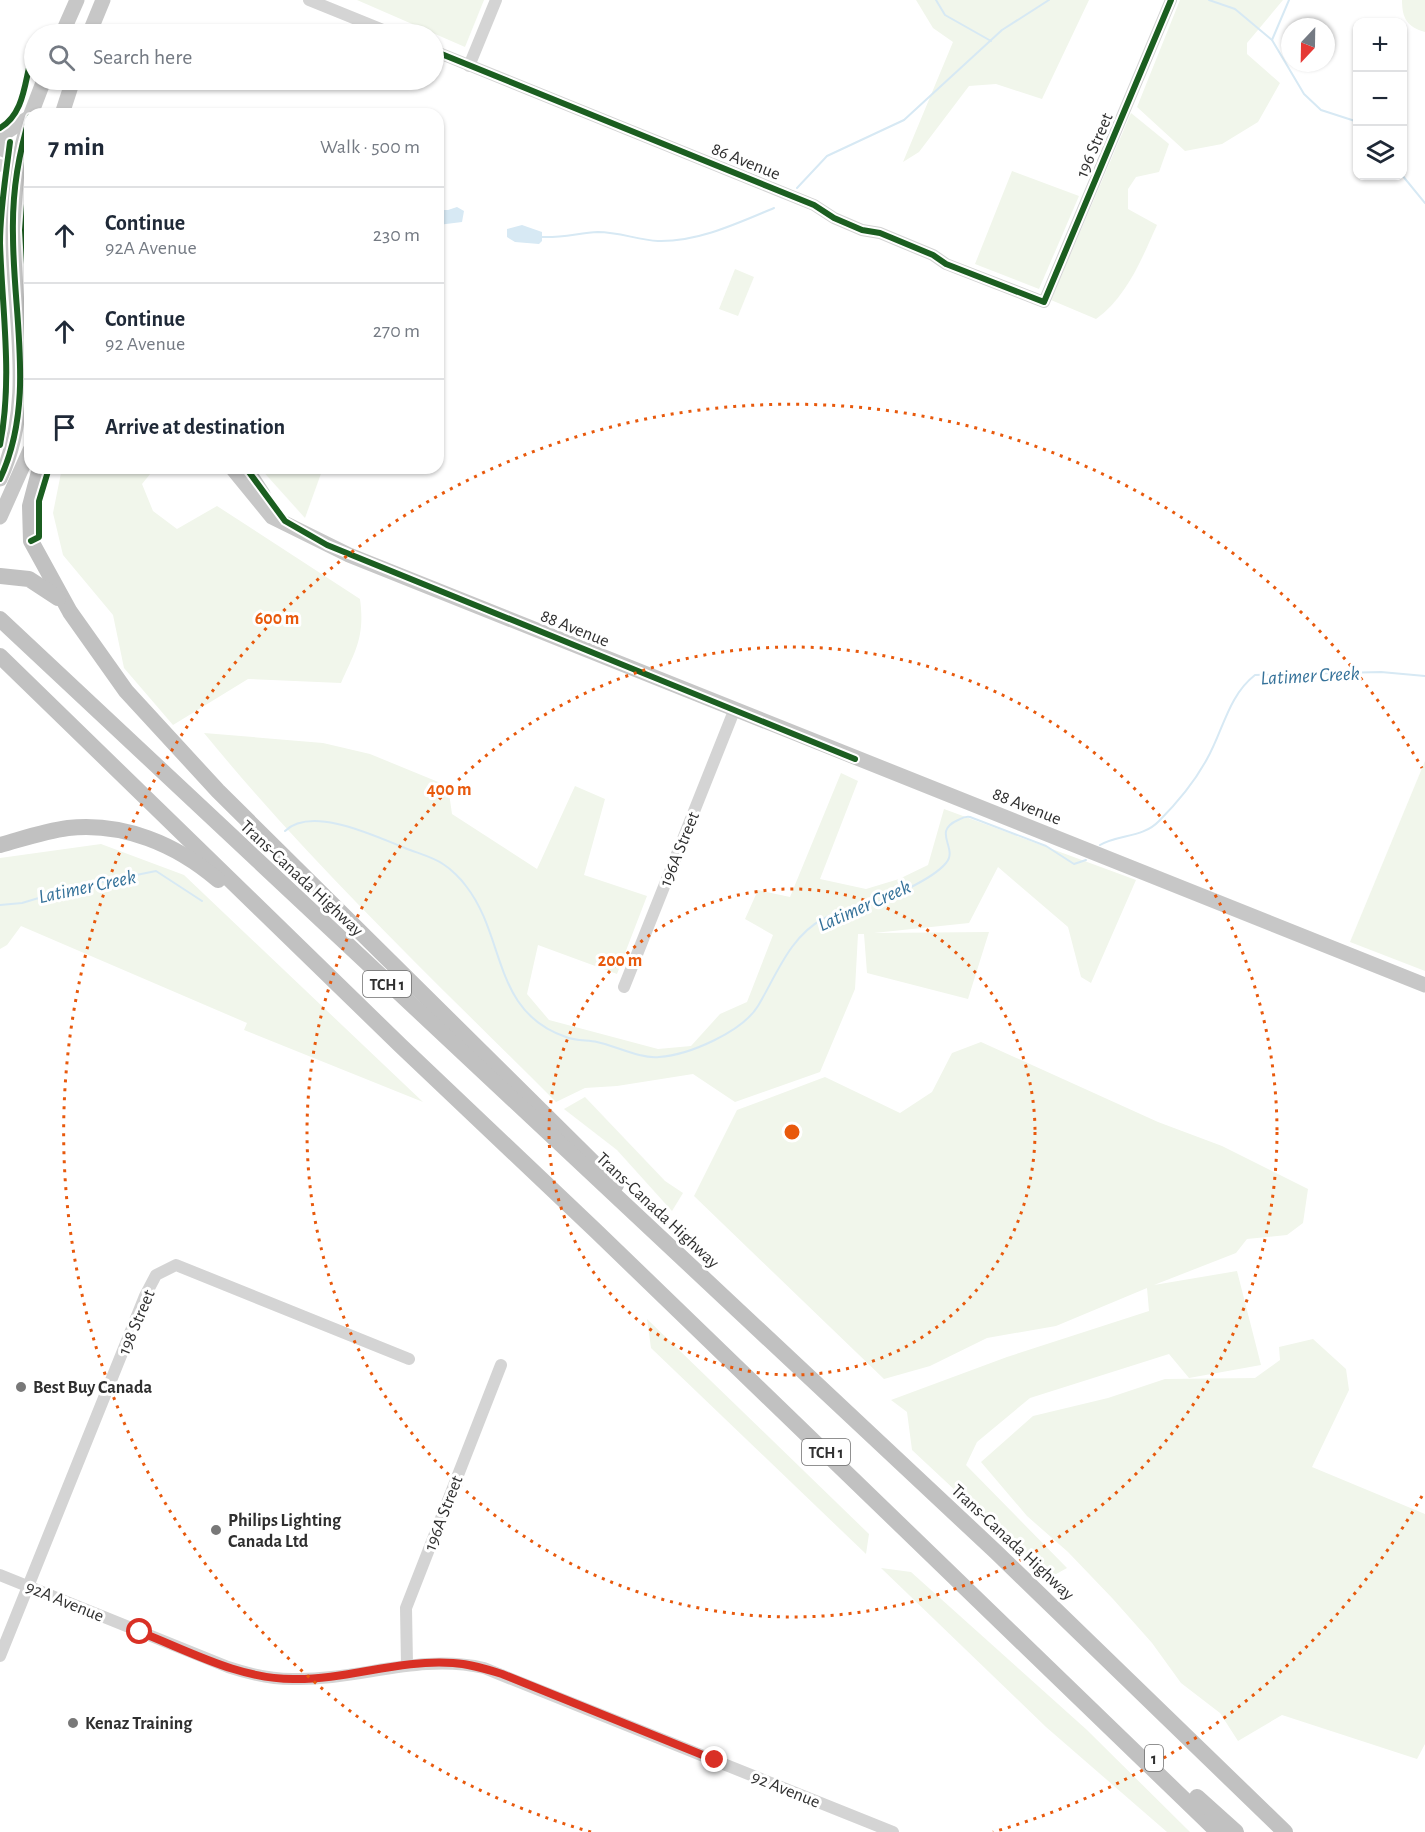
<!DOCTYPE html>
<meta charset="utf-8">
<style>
body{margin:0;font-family:"Alegreya Sans",sans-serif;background:#f6f6f7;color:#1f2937}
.controls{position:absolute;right:18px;top:18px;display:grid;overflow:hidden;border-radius:12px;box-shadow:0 2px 4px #0004}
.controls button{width:54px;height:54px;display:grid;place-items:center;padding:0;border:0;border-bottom:2px solid #e0e1e3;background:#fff;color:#1f2937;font:30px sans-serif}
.compass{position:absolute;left:1281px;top:18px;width:54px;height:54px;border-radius:50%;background:#fff;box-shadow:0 2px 4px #0004;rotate:202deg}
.stop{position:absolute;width:18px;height:18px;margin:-14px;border:4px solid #d93025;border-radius:50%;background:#fff}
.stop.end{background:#d93025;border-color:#fff;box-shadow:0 2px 6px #0008}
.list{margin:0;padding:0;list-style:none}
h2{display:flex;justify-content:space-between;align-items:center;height:78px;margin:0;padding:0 24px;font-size:26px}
h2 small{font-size:20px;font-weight:400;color:#747a83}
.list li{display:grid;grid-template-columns:39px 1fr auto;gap:18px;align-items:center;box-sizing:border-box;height:96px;padding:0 24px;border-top:2px solid #e0e1e3}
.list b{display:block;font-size:22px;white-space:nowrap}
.list p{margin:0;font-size:20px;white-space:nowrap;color:#747a83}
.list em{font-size:20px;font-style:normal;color:#747a83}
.icon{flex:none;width:33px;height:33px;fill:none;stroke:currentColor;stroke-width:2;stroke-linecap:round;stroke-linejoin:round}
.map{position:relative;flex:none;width:1425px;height:1832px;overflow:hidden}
.search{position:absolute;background:#fff;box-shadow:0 2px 4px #0004;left:24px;top:24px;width:420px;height:66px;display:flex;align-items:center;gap:15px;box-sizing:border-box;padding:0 21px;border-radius:33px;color:#747a83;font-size:22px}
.panel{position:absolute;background:#fff;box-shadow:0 2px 4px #0004;left:24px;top:108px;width:420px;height:366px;border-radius:18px}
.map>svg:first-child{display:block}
.green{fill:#f1f6eb}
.water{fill:#d7e9f4}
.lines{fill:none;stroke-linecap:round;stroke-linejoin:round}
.stream{stroke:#d7e9f4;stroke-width:2}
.minor{stroke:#d4d4d4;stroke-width:12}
.major{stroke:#c7c7c7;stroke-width:15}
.highway{stroke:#c1c1c1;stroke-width:16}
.cycleway-casing{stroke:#fff;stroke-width:10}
.cycleway{stroke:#1b5e20;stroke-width:6}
.route{stroke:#d93025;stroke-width:8}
.ring{fill:none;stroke:#e8590c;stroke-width:3;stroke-dasharray:3 6}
.poi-dot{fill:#787878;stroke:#fff;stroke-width:2}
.labels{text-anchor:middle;stroke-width:6;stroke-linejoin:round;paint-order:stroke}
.shield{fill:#fff;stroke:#6d6d6d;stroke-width:1.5}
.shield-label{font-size:16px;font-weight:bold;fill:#2f2f2f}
.street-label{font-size:18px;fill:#2f2f2f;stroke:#fff}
.poi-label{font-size:18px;font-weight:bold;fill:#2f2f2f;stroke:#fff;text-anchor:start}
.water-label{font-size:20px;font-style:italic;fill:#347199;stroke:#fff}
.centre{fill:#e8590c;stroke:#fff;stroke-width:3}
.ring-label{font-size:18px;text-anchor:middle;font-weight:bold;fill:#e8590c;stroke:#fff;stroke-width:6;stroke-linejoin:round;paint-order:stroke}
</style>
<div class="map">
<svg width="1425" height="1832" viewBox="0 0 1425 1832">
<rect width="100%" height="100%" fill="#fff"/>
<g class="green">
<path d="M357,0H484L465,47Z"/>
<path d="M916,0H1089L1042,99L996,84L969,86L919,152L903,162L953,42L933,28Z"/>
<path d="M1180,0H1283L1247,43V54L1280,83L1258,122L1222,144L1185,151L1137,107Z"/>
<path d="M1402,0H1425V32C1407,27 1402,18 1402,0Z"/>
<path d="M1131,113L1169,144L1159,172L1136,177L1128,189V209L1157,225C1142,258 1127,297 1096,319L1051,300Z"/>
<path d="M1012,171L1079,196L1039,289L975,264Z"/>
<path d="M735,269L754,277L738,316L719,309Z"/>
<path d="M62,468H155L142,484L153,511L177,529L217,506L360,599C365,636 356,650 341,683L248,679L173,725L124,668L113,615L63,555L53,513Z"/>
<path d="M260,468H323L305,518Z"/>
<path d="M204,733L323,743L370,754L448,786L452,814L537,869L575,786L605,799L584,875L647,896L617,974L538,945L527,994L549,1020L658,1049L691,1046L720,1014L747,1002L773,935L745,919L758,890L790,897L841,773L858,781L820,879L866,889L899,879L928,865L944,809L1136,880L1091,983L1081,977L1068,927L998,867L969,923L874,933L989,932L968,999L867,973L864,934H858L855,989L820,1072L735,1102L693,1074L617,1086L585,1088L556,1102C436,982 311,864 204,733Z"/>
<path d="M1425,761V971L1350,942Z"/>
<path d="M101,844L184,875L423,1102L244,1030L247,1023L21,926L7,945L0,949V858Z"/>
<path d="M981,1042L1158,1122L1222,1146L1308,1189L1303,1223L1287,1235L1247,1239L1236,1253L1154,1285L1237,1271L1261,1365L1189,1378L1169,1354L1030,1398L977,1442L966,1465L1067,1568L1049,1578L912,1450L907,1412L891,1400L1007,1357L1149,1311L1147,1288L1056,1326L987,1338L930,1366L884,1379L694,1196L737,1110L825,1077L900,1113L932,1092L952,1053Z"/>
<path d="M585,1097L665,1181L683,1193L672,1211L617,1150L564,1109Z"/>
<path d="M647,1319L869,1534L866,1554L651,1348Z"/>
<path d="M1313,1339L1346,1369L1349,1390L1312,1467L1425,1514V1744L1417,1759L1282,1715L1238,1741L1220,1713L1181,1683L1152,1643L1113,1599L1068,1552L1027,1516L981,1462L1033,1416L1108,1398L1165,1379L1255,1378L1280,1360L1279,1347Z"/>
<path d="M881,1568L911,1572L1087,1730L1190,1832H1167L1046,1727Z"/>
</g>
<g class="water">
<path d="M457,207L464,211L462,222L438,225V210H448Z"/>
<path d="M522,225L542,232V241L539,244L515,242L507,237V229Z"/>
</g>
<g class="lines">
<g class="stream">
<path d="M936,0L945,15L991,41"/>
<path d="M1209,0L1235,9L1272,40L1304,94L1321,110L1355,121L1358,126"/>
<path d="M1272,40L1289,0"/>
<path d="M1402,175L1425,203"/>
<path d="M797,188L827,156L904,120L1002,30L1049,0"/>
<path d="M542,237C562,238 579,233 598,232C619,232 638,240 658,241C698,242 738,223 774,208"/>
<path d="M285,831C312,805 377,837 405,848C417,853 433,857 443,864C451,869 461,879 466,886C506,937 492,1012 566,1037C576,1041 587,1040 597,1042C616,1046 640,1059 659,1057C689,1055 742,1032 758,1006C776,976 790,936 823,919C837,911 852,911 866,906C887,899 932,880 946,863C959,848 931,832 958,820C962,818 965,816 970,817L1046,846L1074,864L1086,860"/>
<path d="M1100,845C1119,834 1143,838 1159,821C1177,803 1195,781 1207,759C1223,731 1228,696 1255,675L1381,672L1425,676"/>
<path d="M0,905L22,903L72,888L156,871L202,901"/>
</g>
<g class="minor">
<path d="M309,0L393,34"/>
<path d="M434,51L814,205L834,218L862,230L880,233L933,255L946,264L1044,302L1171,0"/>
<path d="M469,66L496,0"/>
<path d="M0,165L16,171"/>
<path d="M624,987L734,711"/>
<path d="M0,1575L228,1667C249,1674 270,1679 292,1679C357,1681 418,1653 484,1668L893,1832"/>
<path d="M0,1656L145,1296L156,1275L176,1265L409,1359"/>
<path d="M407,1665L406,1608L501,1365"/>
</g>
<g class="major">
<path d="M62,34L77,0"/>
<path d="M89,34L103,0"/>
<path d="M31,114L44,80"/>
<path d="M62,114L73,80"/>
<path d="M0,136L30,117"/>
<path d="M0,148L27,160"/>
<path d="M30,165L25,230L30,315"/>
<path d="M232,468L272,517L349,555L1425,985"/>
<path d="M246,468L263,494"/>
<path d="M0,479C36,402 13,316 13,235C12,195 18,155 30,117"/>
<path d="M0,517L30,450"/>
</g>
<g class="highway">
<path d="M40,468L30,506L31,541L70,612L126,691L218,791L616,1185"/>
<path d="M0,576L29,579L58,598"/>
<path d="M0,619L996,1552L1285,1832"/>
<path d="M0,656L401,1046L596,1231L1218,1832"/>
<path d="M0,845C22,839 45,831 68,828C123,822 176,844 218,880"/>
<path d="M1197,1797L1236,1832"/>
</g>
<defs>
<g id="cycleway">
<path d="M434,51L814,205L834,218L862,230L880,233L933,255L946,264L1044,302L1171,0"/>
<path d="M0,128C27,112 24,76 34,50"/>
<path d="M30,165L25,230L30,315"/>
<path d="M0,445C13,377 2,311 0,243C0,209 6,175 10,142"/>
<path d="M246,468L285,521L327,545L855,759"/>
<path d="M0,479C36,402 13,316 13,235C12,195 18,155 30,117"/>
<path d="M31,541L39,537V501L49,468"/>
</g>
</defs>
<use href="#cycleway" class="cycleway-casing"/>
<use href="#cycleway" class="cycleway"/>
</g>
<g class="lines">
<path class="route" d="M140,1632C189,1651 239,1679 293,1679C347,1680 399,1659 453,1663C470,1664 486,1669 502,1674L715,1760"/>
</g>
<g class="ring">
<circle cx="792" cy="1132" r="243"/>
<circle cx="792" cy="1132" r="485"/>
<path d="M1422 1496A728 728 0 0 1 993 1832M591 1832A728 728 0 1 1 1422 768"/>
</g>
<g class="poi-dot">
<circle cx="21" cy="1387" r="6"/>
<circle cx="216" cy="1530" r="6"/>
<circle cx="73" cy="1723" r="6"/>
</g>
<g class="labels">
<g class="shield">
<rect x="363" y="971" width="48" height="26" rx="4.5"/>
<rect x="802" y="1439" width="48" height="26" rx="4.5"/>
<rect x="1145" y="1745" width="18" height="26" rx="4.5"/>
</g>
<g class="shield-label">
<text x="387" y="990">TCH 1</text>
<text x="826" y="1458">TCH 1</text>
<text x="1154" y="1764">1</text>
</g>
<g class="street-label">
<text transform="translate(1094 145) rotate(-67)" y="6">196 Street</text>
<text transform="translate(746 161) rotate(22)" y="6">86 Avenue</text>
<text transform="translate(575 628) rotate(22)" y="6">88 Avenue</text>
<text transform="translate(1027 806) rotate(22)" y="6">88 Avenue</text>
<text transform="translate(679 849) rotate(-68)" y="6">196A Street</text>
<text transform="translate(302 878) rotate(43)" y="6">Trans-Canada Highway</text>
<text transform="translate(658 1210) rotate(43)" y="6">Trans-Canada Highway</text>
<text transform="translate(136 1322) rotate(-67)" y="6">198 Street</text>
<text transform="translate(443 1513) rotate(-69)" y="6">196A Street</text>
<text transform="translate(1013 1542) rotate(43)" y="6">Trans-Canada Highway</text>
<text transform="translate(65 1601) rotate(22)" y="6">92A Avenue</text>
<text transform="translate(786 1789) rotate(22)" y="6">92 Avenue</text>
</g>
<g class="poi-label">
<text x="33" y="1393">Best Buy Canada</text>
<text x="228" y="1526">Philips Lighting<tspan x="228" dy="21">Canada Ltd</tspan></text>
<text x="85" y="1729">Kenaz Training</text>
</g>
<g class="water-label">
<text transform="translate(1310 675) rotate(-3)" y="7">Latimer Creek</text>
<text transform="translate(87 886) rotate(-12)" y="7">Latimer Creek</text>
<text transform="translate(864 905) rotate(-24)" y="7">Latimer Creek</text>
</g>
</g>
<circle cx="792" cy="1132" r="9" class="centre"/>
<g class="ring-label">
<text x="277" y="624">600 m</text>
<text x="449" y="795">400 m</text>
<text x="620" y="966">200 m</text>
</g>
</svg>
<div class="controls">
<button>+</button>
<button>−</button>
<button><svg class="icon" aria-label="layers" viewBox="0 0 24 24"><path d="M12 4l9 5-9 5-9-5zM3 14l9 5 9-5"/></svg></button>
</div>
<svg class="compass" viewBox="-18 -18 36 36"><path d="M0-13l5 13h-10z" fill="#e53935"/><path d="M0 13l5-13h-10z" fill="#747a83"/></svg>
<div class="stop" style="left:140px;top:1632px"></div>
<div class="stop end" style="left:715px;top:1760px"></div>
<div class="search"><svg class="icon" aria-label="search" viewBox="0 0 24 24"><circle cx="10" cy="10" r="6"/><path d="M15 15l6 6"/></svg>Search here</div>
<section class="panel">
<h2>7 min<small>Walk · 500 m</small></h2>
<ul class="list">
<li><svg class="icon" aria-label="ahead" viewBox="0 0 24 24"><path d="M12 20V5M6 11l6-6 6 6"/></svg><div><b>Continue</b><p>92A Avenue</p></div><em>230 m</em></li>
<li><svg class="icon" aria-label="ahead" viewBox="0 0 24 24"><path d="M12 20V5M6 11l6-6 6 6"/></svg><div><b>Continue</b><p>92 Avenue</p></div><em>270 m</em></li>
<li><svg class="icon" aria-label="arrive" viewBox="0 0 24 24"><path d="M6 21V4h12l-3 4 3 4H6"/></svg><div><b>Arrive at destination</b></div></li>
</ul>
</section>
</div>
